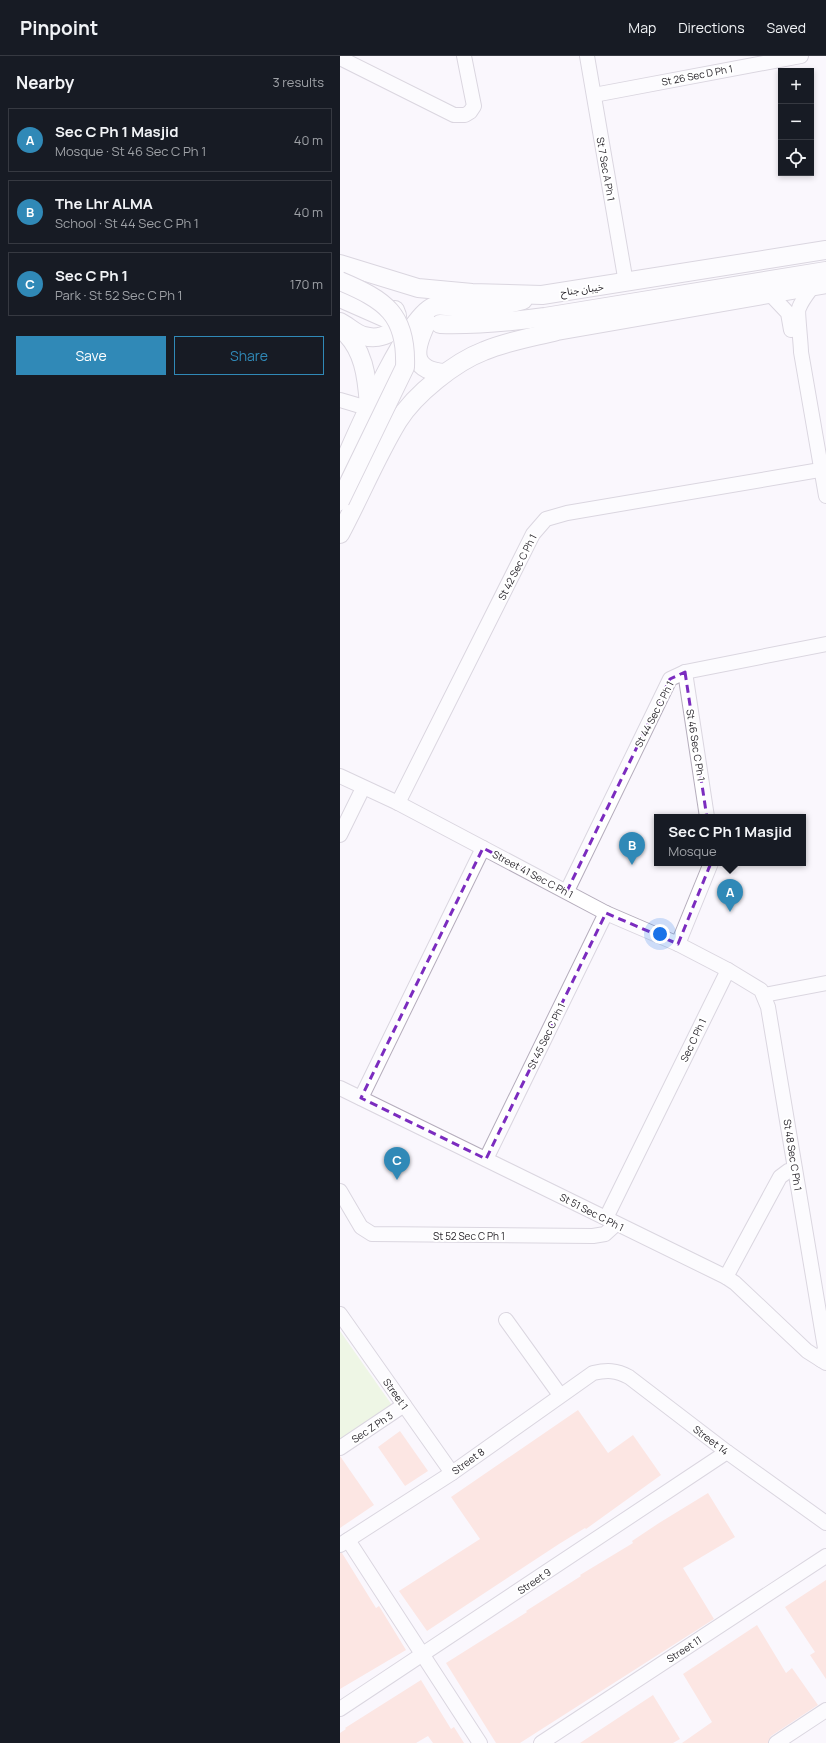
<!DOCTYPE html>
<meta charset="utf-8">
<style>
body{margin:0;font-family:Manrope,"Noto Sans Arabic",sans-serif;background:#242831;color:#f1f3f6}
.controls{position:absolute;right:12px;top:12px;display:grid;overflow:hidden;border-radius:0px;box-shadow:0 2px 6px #0003}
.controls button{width:36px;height:36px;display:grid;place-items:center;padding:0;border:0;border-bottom:1px solid #363941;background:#171b24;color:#f1f3f6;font:20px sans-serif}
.you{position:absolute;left:320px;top:878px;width:14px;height:14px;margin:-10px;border:3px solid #fff;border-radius:50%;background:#1a73e8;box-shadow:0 0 0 6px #1a73e833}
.badge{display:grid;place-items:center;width:26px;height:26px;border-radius:50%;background:#3089b7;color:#fff;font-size:13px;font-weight:700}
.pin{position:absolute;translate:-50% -33px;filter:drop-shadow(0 1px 2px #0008)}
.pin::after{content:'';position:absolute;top:21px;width:14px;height:12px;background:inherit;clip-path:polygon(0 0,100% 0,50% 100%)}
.popup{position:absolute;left:314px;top:758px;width:152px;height:52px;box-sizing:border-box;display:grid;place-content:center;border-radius:0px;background:#171b24;filter:drop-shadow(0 1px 3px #0005);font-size:13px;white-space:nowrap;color:#9ea1a6}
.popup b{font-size:15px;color:#f1f3f6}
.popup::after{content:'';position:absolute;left:50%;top:100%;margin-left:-8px;border:8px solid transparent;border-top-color:#171b24}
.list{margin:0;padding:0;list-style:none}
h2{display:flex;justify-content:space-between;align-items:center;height:52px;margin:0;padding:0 16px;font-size:17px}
h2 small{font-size:13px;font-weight:400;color:#9ea1a6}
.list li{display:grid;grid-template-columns:26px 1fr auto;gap:12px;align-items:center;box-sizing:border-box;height:64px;margin:0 8px 8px;padding:0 8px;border:1px solid #363941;border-radius:0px}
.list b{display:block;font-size:15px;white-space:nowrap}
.list p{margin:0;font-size:13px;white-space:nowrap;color:#9ea1a6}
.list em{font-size:13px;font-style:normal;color:#9ea1a6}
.actions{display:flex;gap:8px;padding:12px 16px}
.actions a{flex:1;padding:9px 0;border:1px solid #3089b7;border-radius:0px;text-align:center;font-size:14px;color:#3089b7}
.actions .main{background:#3089b7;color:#fff}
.icon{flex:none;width:22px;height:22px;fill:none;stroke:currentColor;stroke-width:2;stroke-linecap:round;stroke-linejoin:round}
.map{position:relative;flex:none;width:486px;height:1687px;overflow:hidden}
header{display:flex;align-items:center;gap:24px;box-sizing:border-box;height:56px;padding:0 20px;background:#171b24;border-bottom:1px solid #363941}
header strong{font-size:19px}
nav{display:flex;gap:22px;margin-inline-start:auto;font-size:14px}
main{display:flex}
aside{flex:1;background:#171b24}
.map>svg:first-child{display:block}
.green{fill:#e1f3c7}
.building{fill:#ffd0c4}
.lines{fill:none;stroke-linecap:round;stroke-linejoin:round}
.minor-casing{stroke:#b5adbc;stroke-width:16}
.major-casing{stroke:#b5adbc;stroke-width:20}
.minor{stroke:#fff;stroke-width:14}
.major{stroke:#fff;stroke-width:18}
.major-bridge-casing{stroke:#b5adbc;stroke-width:20;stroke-linecap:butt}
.major-bridge{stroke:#fff;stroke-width:18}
.marked{fill:none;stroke:#7b2cbf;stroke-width:3;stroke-dasharray:8 5;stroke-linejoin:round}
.labels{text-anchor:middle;stroke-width:4;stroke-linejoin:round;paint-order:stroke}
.street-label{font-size:10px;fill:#2a272d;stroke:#fff}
</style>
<header>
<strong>Pinpoint</strong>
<nav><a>Map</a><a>Directions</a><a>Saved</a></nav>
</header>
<main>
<aside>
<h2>Nearby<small>3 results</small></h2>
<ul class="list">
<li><span class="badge">A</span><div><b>Sec C Ph 1 Masjid</b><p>Mosque · St 46 Sec C Ph 1</p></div><em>40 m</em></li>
<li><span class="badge">B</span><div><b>The Lhr ALMA</b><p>School · St 44 Sec C Ph 1</p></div><em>40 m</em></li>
<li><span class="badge">C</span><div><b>Sec C Ph 1</b><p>Park · St 52 Sec C Ph 1</p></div><em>170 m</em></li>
</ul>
<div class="actions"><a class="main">Save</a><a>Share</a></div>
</aside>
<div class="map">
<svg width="486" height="1687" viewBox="0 0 486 1687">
<rect width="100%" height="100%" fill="#faf7fd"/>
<path class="green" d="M0,1275L54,1352L0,1388Z"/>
<g class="building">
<path d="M238,1354L268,1397L293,1379L321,1419L246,1473L245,1472L219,1488L87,1575L59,1535L140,1483L111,1441Z"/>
<path d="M60,1375L88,1415L65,1430L38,1391Z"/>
<path d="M0,1400L34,1449L0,1472Z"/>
<path d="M368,1437L395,1481L343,1512L374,1563L180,1687H156L106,1607L187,1556L186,1555L241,1520L240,1519L293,1487L292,1485L319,1467Z"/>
<path d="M0,1497H2L36,1552L39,1550L66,1594L0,1633Z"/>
<path d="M486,1524V1623L470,1599L475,1596L445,1551Z"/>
<path d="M417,1569L446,1617L452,1612L478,1649L431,1680L428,1687H342L372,1666L343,1618Z"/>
<path d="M81,1624L111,1673L114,1671L124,1687H93L88,1680L76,1687H0V1677L6,1673L5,1672Z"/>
<path d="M313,1639L340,1683L333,1687H240Z"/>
</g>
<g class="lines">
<defs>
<g id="minor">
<path d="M247,0L286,227"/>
<path d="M0,2L114,59H125L130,56L134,50L124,0"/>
<path d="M254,39L461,0"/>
<path d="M473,230C468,237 462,244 459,252C457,256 461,288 461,296L486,440"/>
<path d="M430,238L448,257L451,274"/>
<path d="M0,344L17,349L29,350"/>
<path d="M345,616L367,761"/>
<path d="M0,720L58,747L266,857L338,888L388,914L421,934L428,951L485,1292L481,1304"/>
<path d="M58,747L193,478L206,463L227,457L486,413"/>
<path d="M0,779L23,732"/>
<path d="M227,835L330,623L345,616L486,588"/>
<path d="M338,888L371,807"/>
<path d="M424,939L486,927"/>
<path d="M0,1032L386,1221L395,1227L467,1295L486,1307"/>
<path d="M21,1042L143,792"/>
<path d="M146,1103L266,857"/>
<path d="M0,1135L21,1171L32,1178L253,1180L265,1178L276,1168"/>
<path d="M266,1162L388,914"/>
<path d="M386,1221L440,1121L448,1115L455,1114"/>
<path d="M0,1258L112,1417"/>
<path d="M166,1264L220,1339"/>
<path d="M0,1392L64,1349"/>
<path d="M8,1484L140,1687"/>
<path d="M0,1489L112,1417L253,1317C267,1314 276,1314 289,1321L387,1396L486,1467"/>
<path d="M0,1653L387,1396"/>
<path d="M201,1687L486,1500"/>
<path d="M436,1687L486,1654"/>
</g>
<g id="major">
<path d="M0,208L78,232L132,237L202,239L486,194"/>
<path d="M0,242L50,264"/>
<path d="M0,266C8,270 16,278 24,280C42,285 65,274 55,254"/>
<path d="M87,266C75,291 68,314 104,317"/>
<path d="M100,268C135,269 169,266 205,261L486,215"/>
<path d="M1,273C24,292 27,321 29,350"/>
<path d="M0,415C12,388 68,256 95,250C105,248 118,253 129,253C147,253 165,249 183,244"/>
<path d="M0,478C20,441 36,401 58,365C75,338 115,306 144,295C168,285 193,281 217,275L486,228"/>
</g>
</defs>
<use href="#minor" class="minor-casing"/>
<use href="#major" class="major-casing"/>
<use href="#minor" class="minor"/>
<use href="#major" class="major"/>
<defs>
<path id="major-bridge" d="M0,225C45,244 67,258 65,311L0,445"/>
</defs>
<use href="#major-bridge" class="major-bridge-casing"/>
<use href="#major-bridge" class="major-bridge"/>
</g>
<path d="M0 0H486V1687H0ZM345,616L373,802L338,888L266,857L146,1103L21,1042L143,792L227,835L330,623Z" fill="#faf7fd" fill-opacity=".55" fill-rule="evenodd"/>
<path class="marked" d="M345,616L373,802L338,888L266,857L146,1103L21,1042L143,792L227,835L330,623Z"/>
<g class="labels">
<g class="street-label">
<text transform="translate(357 19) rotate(-11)" y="4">St 26 Sec D Ph 1</text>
<text transform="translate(266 113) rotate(80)" y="4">St 7 Sec A Ph 1</text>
<text transform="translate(242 233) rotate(-8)" y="4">خیبان جناح</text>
<text transform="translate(177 511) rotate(-63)" y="4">St 42 Sec C Ph 1</text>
<text transform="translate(314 658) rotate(-63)" y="4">St 44 Sec C Ph 1</text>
<text transform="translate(356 689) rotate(81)" y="4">St 46 Sec C Ph 1</text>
<text transform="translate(193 818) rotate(28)" y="4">Street 41 Sec C Ph 1</text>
<text transform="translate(206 980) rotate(-64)" y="4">St 45 Sec C Ph 1</text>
<text transform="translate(353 984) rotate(-64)" y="4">Sec C Ph 1</text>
<text transform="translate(453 1099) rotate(81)" y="4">St 48 Sec C Ph 1</text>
<text transform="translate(252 1156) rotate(27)" y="4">St 51 Sec C Ph 1</text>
<text x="129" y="1184">St 52 Sec C Ph 1</text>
<text transform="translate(56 1338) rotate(55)" y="4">Street 1</text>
<text transform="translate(32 1371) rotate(-34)" y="4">Sec Z Ph 3</text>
<text transform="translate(371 1384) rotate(37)" y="4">Street 14</text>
<text transform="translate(128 1405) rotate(-36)" y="4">Street 8</text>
<text transform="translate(194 1525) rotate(-34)" y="4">Street 9</text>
<text transform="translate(344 1593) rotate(-33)" y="4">Street 11</text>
</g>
</g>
</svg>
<div class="controls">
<button>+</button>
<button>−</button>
<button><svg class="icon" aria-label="locate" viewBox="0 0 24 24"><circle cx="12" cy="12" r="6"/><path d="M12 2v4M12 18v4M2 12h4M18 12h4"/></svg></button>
</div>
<div class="you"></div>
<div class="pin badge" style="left:390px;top:856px">A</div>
<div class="popup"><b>Sec C Ph 1 Masjid</b>Mosque</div>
<div class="pin badge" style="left:292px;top:809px">B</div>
<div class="pin badge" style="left:57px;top:1124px">C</div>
</div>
</main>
